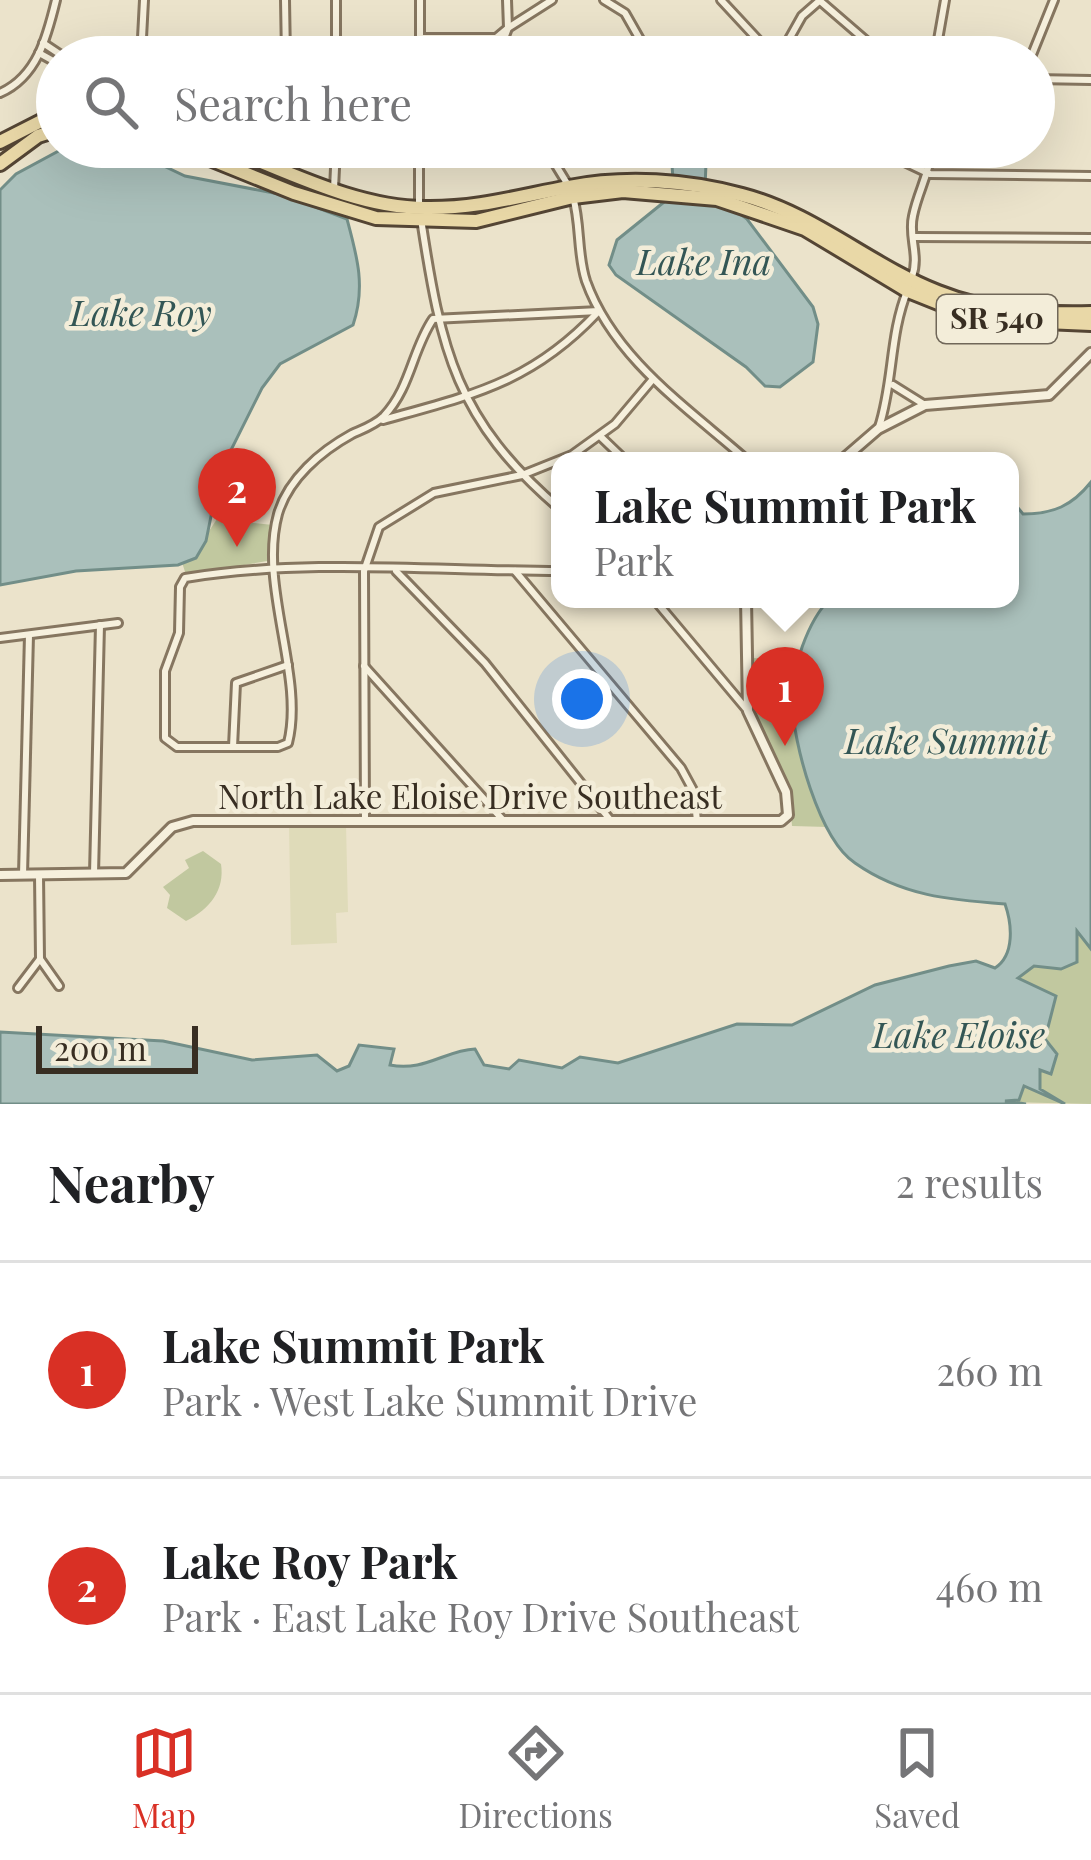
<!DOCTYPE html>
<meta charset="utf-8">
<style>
body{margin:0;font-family:"Playfair Display",serif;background:#f6f6f6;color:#202124}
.scale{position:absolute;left:36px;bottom:30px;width:162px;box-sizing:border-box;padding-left:12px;border:6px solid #382e22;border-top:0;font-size:33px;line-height:42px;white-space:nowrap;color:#382e22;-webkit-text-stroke:9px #f3edd9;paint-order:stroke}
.you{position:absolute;left:582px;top:699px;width:42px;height:42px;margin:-30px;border:9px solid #fff;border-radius:50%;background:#1a73e8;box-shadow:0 0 0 18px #1a73e833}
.badge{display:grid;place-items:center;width:78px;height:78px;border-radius:50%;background:#d93025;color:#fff;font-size:39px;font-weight:700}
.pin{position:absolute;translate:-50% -99px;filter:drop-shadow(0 3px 6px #0008)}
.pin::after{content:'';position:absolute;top:63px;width:42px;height:36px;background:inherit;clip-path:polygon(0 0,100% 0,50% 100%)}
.popup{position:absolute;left:551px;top:452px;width:468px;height:156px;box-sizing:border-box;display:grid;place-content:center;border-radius:24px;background:#fff;filter:drop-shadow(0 3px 9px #0005);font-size:39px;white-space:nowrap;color:#757577}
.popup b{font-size:45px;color:#202124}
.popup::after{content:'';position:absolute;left:50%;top:100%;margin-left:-24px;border:24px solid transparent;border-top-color:#fff}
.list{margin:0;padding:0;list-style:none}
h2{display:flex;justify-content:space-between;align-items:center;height:156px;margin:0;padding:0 48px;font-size:51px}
h2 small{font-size:39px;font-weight:400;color:#757577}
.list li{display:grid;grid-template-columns:78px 1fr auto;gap:36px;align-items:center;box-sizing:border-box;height:216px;padding:0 48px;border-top:3px solid #e0e0e0}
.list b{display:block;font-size:45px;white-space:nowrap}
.list p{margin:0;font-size:39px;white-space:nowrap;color:#757577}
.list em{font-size:39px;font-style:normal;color:#757577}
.icon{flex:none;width:66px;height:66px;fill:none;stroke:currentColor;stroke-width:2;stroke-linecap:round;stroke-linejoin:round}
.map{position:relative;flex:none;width:1091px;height:1104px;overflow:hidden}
.search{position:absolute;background:#fff;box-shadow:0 12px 48px #0002;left:36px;right:36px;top:36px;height:132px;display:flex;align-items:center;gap:30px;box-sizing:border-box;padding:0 42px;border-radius:66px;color:#757577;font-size:45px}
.sheet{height:588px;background:#fff}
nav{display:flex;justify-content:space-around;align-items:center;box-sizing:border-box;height:168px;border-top:3px solid #e0e0e0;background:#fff;font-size:33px;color:#757577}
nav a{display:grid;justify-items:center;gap:6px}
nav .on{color:#d93025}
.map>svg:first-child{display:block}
.farmland{fill:#dfdbb9}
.green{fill:#c1c89f}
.water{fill:#aac0bb;stroke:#728e88;stroke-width:3}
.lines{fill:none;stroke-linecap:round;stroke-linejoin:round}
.minor-casing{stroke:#867660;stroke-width:12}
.tertiary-casing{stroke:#867660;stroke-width:14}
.primary-casing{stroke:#544534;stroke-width:18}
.minor{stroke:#f6f0dd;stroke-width:6}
.tertiary{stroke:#f6f0dd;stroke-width:8}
.primary{stroke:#e9d8a7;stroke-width:12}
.labels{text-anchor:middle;stroke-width:9;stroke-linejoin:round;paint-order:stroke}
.shield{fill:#f3edd9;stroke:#706759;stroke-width:3}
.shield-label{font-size:30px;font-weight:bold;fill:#382e22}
.street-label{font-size:33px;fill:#382e22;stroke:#f3edd9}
.water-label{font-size:36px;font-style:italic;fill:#335655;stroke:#f3edd9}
</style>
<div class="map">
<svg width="1091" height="1104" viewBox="0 0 1091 1104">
<rect width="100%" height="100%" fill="#ebe3cb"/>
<path class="farmland" d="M289,824H346L348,912L336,913L337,943L291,945Z"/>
<g class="green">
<path d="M217,519L273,525V560L186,575L180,556L195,552Z"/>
<path d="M747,658L802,659L828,827L792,826L789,791L750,708Z"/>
<path d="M203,851L221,864C225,890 210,909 186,921L167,908L170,895L163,887L189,868L185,860Z"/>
<path d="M1091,883V1104L1004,1102L994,1095L1015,1092L1026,1080L1028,1022L1016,985L1017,956Z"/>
</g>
<g class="water">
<path d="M66,147H124L185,176L284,195L347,219C357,256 366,287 353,325L280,364L262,388L220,472L206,541L196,558L178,565L76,571L0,585V190L16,174Z"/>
<path d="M681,153L706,163L705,188L747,219L813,307L818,324L813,362L780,387L765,386L746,367L616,275L609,265L617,240L674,194L672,165Z"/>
<path d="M1091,482V949L1077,931V962L1061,969L1034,966L1018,978L1056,996L1045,1039L1057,1054L1051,1074L1040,1070V1089L1065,1104L1024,1086L1019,1100L1005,1101L1026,1104H0V1032L163,1041L252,1060L317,1055L337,1071L349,1066L359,1045L394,1049L390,1065C424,1072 446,1050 475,1049L484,1065L509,1069L519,1060L562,1068L580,1057L618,1063L737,1024L792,1025L875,985L949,966L976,961L995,968C1015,955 1012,924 1005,904C950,900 902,896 855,863C819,839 793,743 792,701C791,670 808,620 830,599H1010V498L1023,514C1053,514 1072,506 1091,482Z"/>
</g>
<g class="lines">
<defs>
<g id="minor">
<path d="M285,0L286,57"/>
<path d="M420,0V57"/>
<path d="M604,0L625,13L650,57"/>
<path d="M721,0L774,57"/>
<path d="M819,0L885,57"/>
<path d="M420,38H496L508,28L507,0"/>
<path d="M43,43L64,57"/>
<path d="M39,53L57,63"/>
<path d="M141,57L144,0"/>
<path d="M336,57V0"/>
<path d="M497,57L508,28L552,0"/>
<path d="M779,57L802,16L818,2"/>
<path d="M935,57L945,0"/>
<path d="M1031,57L1054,0"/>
<path d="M1034,79L1091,80"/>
<path d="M0,93C37,77 47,37 56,0"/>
<path d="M419,147V206"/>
<path d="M537,147L549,154L568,185"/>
<path d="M875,148L930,174L1091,176"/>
<path d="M334,189L336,147"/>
<path d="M573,197C581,225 577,254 586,281C614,359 688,408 748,461"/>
<path d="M421,219C441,351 456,420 560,509"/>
<path d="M914,237L1091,238"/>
<path d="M912,277C920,255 908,237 913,216C918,191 930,173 932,147"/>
<path d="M893,385L925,405"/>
<path d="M383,420C472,395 531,383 597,313"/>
<path d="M879,427C894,381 889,335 908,289"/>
<path d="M601,437L626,461"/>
<path d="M396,571L485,663L611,821"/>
<path d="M515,571L681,768L694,792L697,821"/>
<path d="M560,571C437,571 307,558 185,578L180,587L179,633L165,671V738L177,747H278L288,743C305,676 258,586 278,514C288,479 321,451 352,434C363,429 375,425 384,416C411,387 412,350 433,319L599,311"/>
<path d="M654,599L748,711"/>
<path d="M0,638L118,623"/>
<path d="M364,666L502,819"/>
<path d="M233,747L236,683L288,665"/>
<path d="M365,821L364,571L379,527L434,493L522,475L572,455L615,424L653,379"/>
<path d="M94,874L100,625"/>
<path d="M23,875L29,635"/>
<path d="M40,959L59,986"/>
<path d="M18,988L40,959L39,875"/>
</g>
<g id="tertiary">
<path d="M841,461L878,429L925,405L1049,395L1091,353"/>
<path d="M0,875L126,873L172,827L193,821H781L788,815L786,792L748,711L746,599"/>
</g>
<g id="primary">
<path d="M0,142L57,113"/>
<path d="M180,147L294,193L376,218L476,221L573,197L623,191L717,199L805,229L908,291L948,307L998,320L1091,324"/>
<path d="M224,147C287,171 357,208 425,208C476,209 520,196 569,187C625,176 687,180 742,195C815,214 869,265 938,292C988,312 1038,314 1091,313"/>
<path d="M0,164L38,136L57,130"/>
</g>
</defs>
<use href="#minor" class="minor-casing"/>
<use href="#tertiary" class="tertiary-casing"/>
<use href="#primary" class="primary-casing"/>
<use href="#minor" class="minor"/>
<use href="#tertiary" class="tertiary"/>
<use href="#primary" class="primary"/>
</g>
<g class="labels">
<rect class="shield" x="937" y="295" width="120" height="48" rx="9"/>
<g class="shield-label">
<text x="997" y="329">SR 540</text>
</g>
<g class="street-label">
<text x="470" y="809">North Lake Eloise Drive Southeast</text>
</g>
<g class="water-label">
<text x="704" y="275">Lake Ina</text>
<text x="141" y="326">Lake Roy</text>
<text x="947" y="754">Lake Summit</text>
<text x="959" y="1048">Lake Eloise</text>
</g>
</g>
</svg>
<div class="scale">200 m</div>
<div class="you"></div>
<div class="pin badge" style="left:785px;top:746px">1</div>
<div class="popup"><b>Lake Summit Park</b>Park</div>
<div class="pin badge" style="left:237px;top:547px">2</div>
<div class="search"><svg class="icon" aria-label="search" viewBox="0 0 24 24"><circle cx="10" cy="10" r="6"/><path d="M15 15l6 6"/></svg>Search here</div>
</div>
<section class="sheet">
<h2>Nearby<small>2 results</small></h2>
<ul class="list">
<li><span class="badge">1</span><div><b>Lake Summit Park</b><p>Park · West Lake Summit Drive</p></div><em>260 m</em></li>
<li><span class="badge">2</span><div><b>Lake Roy Park</b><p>Park · East Lake Roy Drive Southeast</p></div><em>460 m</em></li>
</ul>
</section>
<nav>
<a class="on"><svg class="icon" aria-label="map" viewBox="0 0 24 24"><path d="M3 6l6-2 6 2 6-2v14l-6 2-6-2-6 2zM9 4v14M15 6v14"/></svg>Map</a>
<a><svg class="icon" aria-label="directions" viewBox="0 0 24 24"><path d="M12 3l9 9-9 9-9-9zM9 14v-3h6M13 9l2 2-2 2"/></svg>Directions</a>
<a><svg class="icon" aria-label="saved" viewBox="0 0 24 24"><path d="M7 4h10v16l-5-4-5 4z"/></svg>Saved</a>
</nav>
